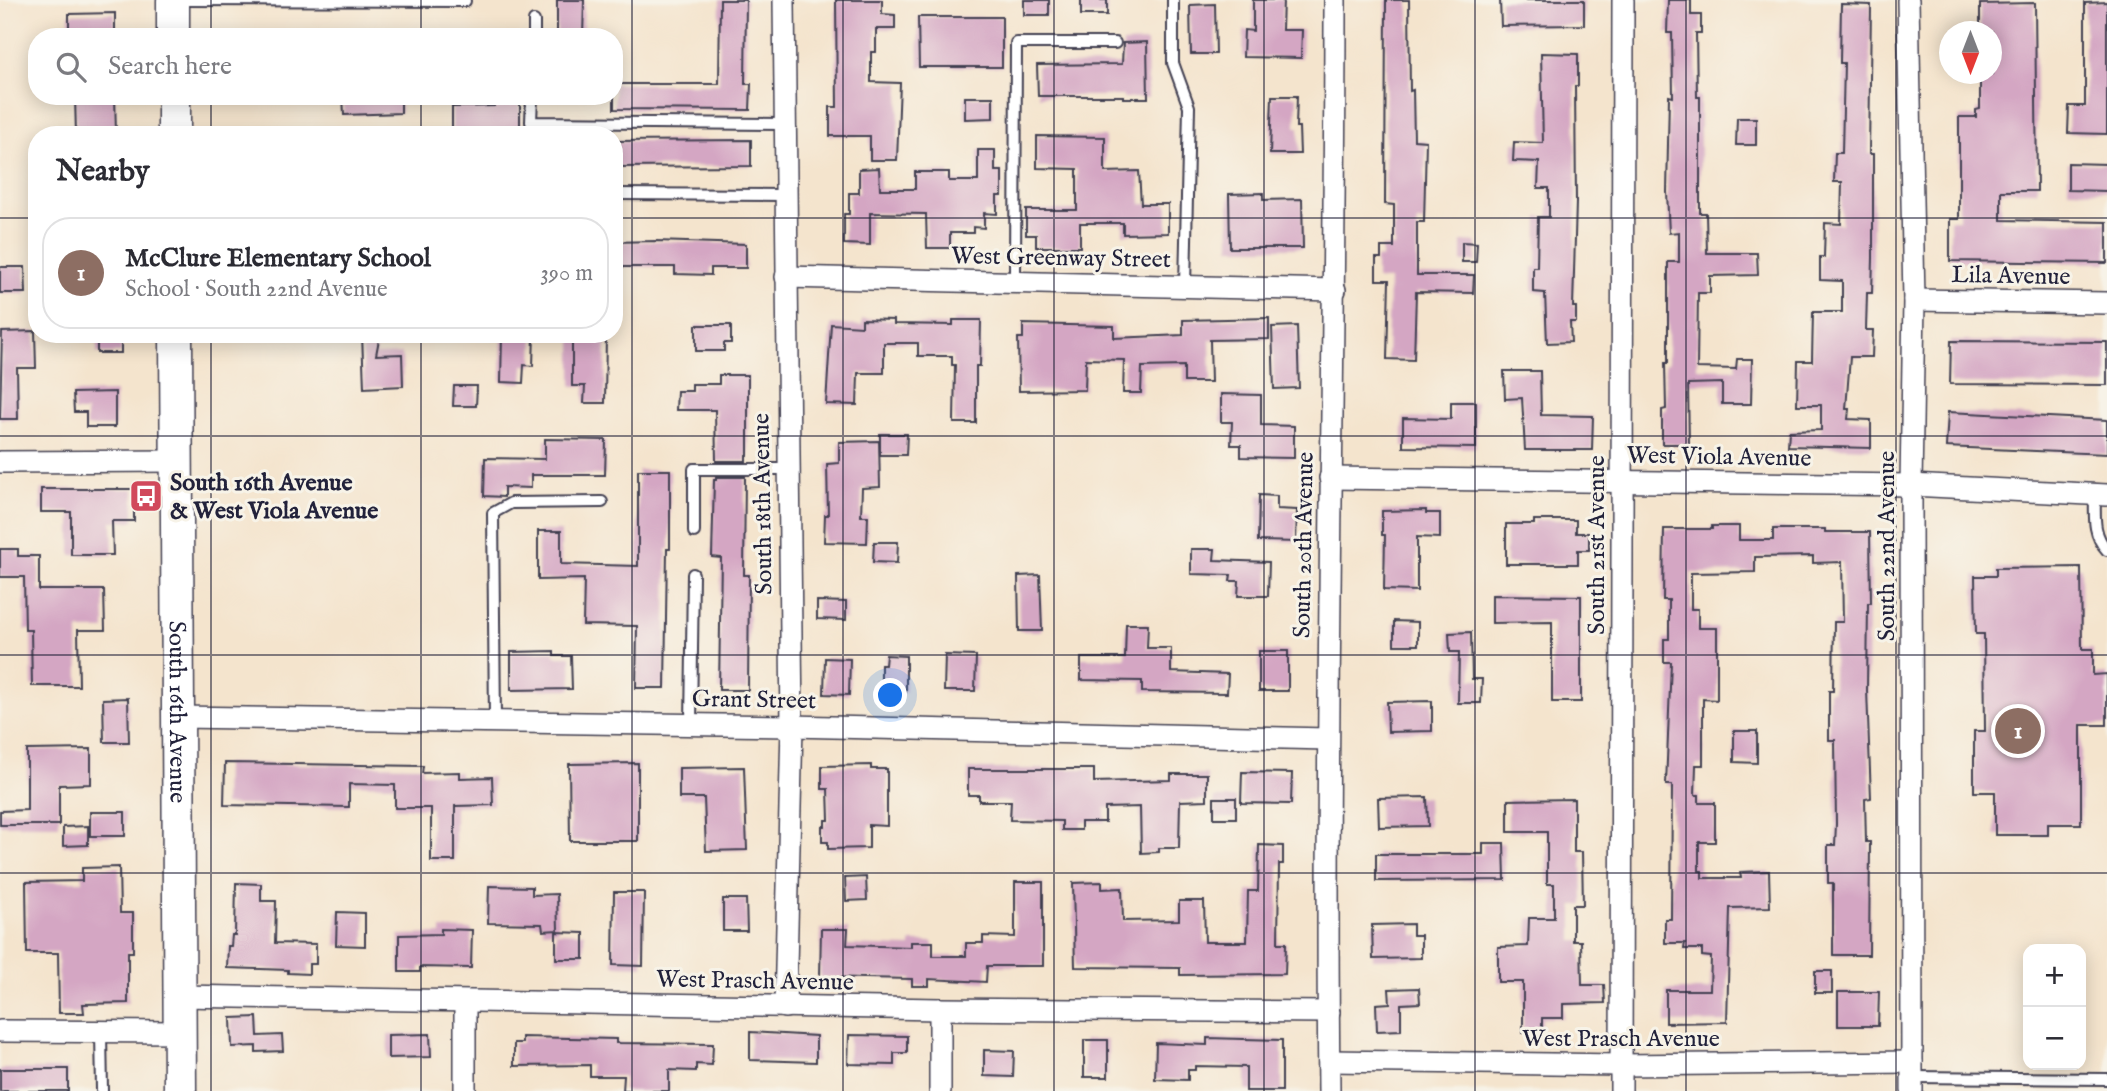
<!DOCTYPE html>
<meta charset="utf-8">
<style>
body{margin:0;font-family:"IM FELL English",serif;background:#f2f2f3;color:#2b2b33}
.controls{position:absolute;right:21px;bottom:21px;display:grid;overflow:hidden;border-radius:14px;box-shadow:0 4px 18px #0003}
.controls button{width:63px;height:63px;display:grid;place-items:center;padding:0;border:0;border-bottom:2px solid #e1e1e2;background:#fff;color:#2b2b33;font:35px sans-serif}
.compass{position:absolute;left:1939px;top:21px;width:63px;height:63px;border-radius:50%;background:#fff;box-shadow:0 4px 18px #0003;rotate:180deg}
.you{position:absolute;left:891px;top:696px;width:24px;height:24px;margin:-18px;border:5px solid #fff;border-radius:50%;background:#1a73e8;box-shadow:0 0 0 10px #1a73e833}
.badge{display:grid;place-items:center;width:46px;height:46px;border-radius:50%;background:#d1495b;color:#fff;font-size:23px;font-weight:700}
.pin{position:absolute;translate:-50% -50%;border:4px solid #fff;box-shadow:0 2px 7px #0006}
.list{margin:0;padding:0;list-style:none}
h2{display:flex;justify-content:space-between;align-items:center;height:91px;margin:0;padding:0 28px;font-size:30px}
h2 small{font-size:23px;font-weight:400;color:#7c7c81}
.list li{display:grid;grid-template-columns:46px 1fr auto;gap:21px;align-items:center;box-sizing:border-box;height:112px;margin:0 14px 14px;padding:0 14px;border:2px solid #e1e1e2;border-radius:28px}
.list b{display:block;font-size:26px;white-space:nowrap}
.list p{margin:0;font-size:23px;white-space:nowrap;color:#7c7c81}
.list em{font-size:23px;font-style:normal;color:#7c7c81}
.icon{flex:none;width:38px;height:38px;fill:none;stroke:currentColor;stroke-width:2;stroke-linecap:round;stroke-linejoin:round}
.map{position:relative;flex:none;width:2107px;height:1091px;overflow:hidden}
.search{position:absolute;background:#fff;box-shadow:0 4px 18px #0003;left:28px;top:28px;width:595px;height:77px;display:flex;align-items:center;gap:18px;box-sizing:border-box;padding:0 24px;border-radius:28px;color:#7c7c81;font-size:26px}
.panel{position:absolute;background:#fff;box-shadow:0 4px 18px #0003;left:28px;top:126px;width:595px;height:217px;border-radius:28px}
.map>svg:first-child{display:block}
.building{fill:#d4a6c3}
.lines{fill:none;stroke-linecap:round;stroke-linejoin:round}
.service-casing{stroke:#423f51;stroke-width:14}
.minor-casing{stroke:#423f51;stroke-width:24}
.primary-casing{stroke:#423f51;stroke-width:35}
.service{stroke:#fff;stroke-width:10}
.minor{stroke:#fff;stroke-width:21}
.primary{stroke:#fff;stroke-width:32}
.grid{fill:none;stroke:#22223b;stroke-width:2;stroke-opacity:0.55}
.labels{text-anchor:middle;stroke-width:6;stroke-linejoin:round;paint-order:stroke}
.street-label{font-size:24px;fill:#22223b;stroke:#f7f3e8}
.poi-label{font-size:24px;font-weight:bold;fill:#22223b;stroke:#f7f3e8;text-anchor:start}
</style>
<div class="map">
<svg width="2107" height="1091" viewBox="0 0 2107 1091">
<rect width="100%" height="100%" fill="#f7f3e8"/>
<filter id="ink" filterUnits="userSpaceOnUse"><feTurbulence type="fractalNoise" baseFrequency=".0143" numOctaves="2"/><feDisplacementMap in="SourceGraphic" scale="14" xChannelSelector="R" yChannelSelector="G"/><feConvolveMatrix kernelMatrix="1 2 1 2 8 2 1 2 1" color-interpolation-filters="sRGB"/></filter>
<filter id="wash" filterUnits="userSpaceOnUse"><feTurbulence type="fractalNoise" baseFrequency=".00686" numOctaves="4" result="noise"/><feDisplacementMap in="SourceGraphic" scale="28" xChannelSelector="R" yChannelSelector="G"/><feGaussianBlur stdDeviation="1.57" result="paint"/><feColorMatrix in="noise" values="0 0 0 0 0 0 0 0 0 0 0 0 0 0 0 0 0 1.4 0 .05"/><feComposite in="paint" operator="in"/></filter>
<g filter="url(#wash)">
<rect width="100%" height="100%" fill="#f4e4cd"/>
<g id="blocks">
<g class="building">
<path d="M557,0H584L583,37H557Z"/>
<path d="M720,0H746L745,84H751L750,110L614,109V84H719Z"/>
<path d="M836,0H882V14L895,15V29H876V52H871V82L900,83L897,160H870V136H830V107H837Z"/>
<rect x="1024" y="0" width="25" height="15"/>
<rect x="1081" y="0" width="26" height="15"/>
<path d="M1253,0H1283L1282,30H1302L1301,58L1243,57L1244,30L1253,31Z"/>
<path d="M1386,0H1409L1410,91L1413,90L1414,140L1426,141L1424,222H1417V275H1474L1473,293L1416,292L1414,360L1387,359L1389,280H1376V258H1381V247H1394V205L1385,204Z"/>
<path d="M1500,0H1584V25L1501,26Z"/>
<path d="M1668,0H1691V15H1701V33H1696L1697,97H1700V213H1706L1707,253H1757L1758,275L1710,276V293H1698L1697,368L1736,369L1737,359H1752L1751,404H1722V383L1688,384L1689,444H1662V410L1666,409L1665,363H1668V262H1679V232L1669,233L1667,192L1669,96L1673,97L1672,33H1667Z"/>
<path d="M2107,2V134L2068,133L2069,106H2085V3Z"/>
<path d="M2035,3L2037,191H2001V220L2107,222V263L1950,261V219H1959V117H1976V110L1980,109V74H1992V32H1980V4Z"/>
<path d="M1215,4L1216,54H1191L1190,5Z"/>
<path d="M1841,4L1871,5L1869,154H1873V258L1872,293H1867L1866,330H1873L1872,357H1850L1846,409H1849L1848,419L1871,420V448L1788,446L1789,431L1821,430V405H1797L1798,361H1812L1813,312H1842V281L1820,280V257H1824L1825,223L1841,224L1842,182H1834L1835,153H1842L1844,63H1840Z"/>
<path d="M115,13V37H69V14Z"/>
<path d="M918,17H1002V67H919Z"/>
<path d="M1147,42L1148,98H1123V96H1038L1037,65L1122,64L1123,43Z"/>
<path d="M1541,53L1578,54V86H1575L1576,202L1573,307H1576V322H1570L1571,342L1547,343L1545,293L1533,292V267H1537L1538,217H1549V188H1538L1539,162L1513,161L1514,142L1543,143Z"/>
<path d="M75,96H115L116,135H76Z"/>
<path d="M343,96H401V113L344,115Z"/>
<path d="M494,96H520V133L452,134V107L494,106Z"/>
<path d="M1272,96H1297L1296,127H1299L1300,154H1270Z"/>
<path d="M965,97H993V118L965,119Z"/>
<path d="M1737,118H1756V145H1736Z"/>
<path d="M1037,136L1105,137V172L1139,171L1141,204H1168V233L1123,234V223H1080V247H1036V235H1026V210H1077V169L1037,168Z"/>
<path d="M751,140V166L614,167V141Z"/>
<path d="M978,150H995V171H1002V196H997V214L984,213V228L973,227V233H950V248H927L926,214L870,213V245L844,244V214H849V193H859V169L879,168L880,189H915V172H949V181H978Z"/>
<path d="M2068,163L2107,164V191L2068,190Z"/>
<path d="M1263,193V200L1302,199L1303,248H1230L1229,194Z"/>
<path d="M656,241L746,244V268H711V275L675,274V267H614V242Z"/>
<path d="M1462,242L1477,243L1476,262H1462Z"/>
<path d="M0,267H25L26,293H0Z"/>
<path d="M1269,318V339L1210,340L1211,382H1184V366L1142,367L1141,393H1123L1124,360L1086,359L1085,390L1019,391L1018,338H1023V324L1114,326V338L1183,335V320Z"/>
<path d="M862,319L894,320V324L953,325V320H981L980,366H976V423H954L955,365H952V356H918V343H884V373H858L857,405L826,404L831,324L862,326Z"/>
<path d="M696,325H731V343H724V351H696Z"/>
<path d="M1297,326L1299,388L1274,389L1272,327Z"/>
<path d="M35,331L36,368H17L18,419H0L2,332Z"/>
<rect x="97" y="334" width="24" height="19"/>
<path d="M362,334H380L376,355L402,354L403,386L364,388Z"/>
<path d="M502,334H534L533,366L524,365L523,383L501,382Z"/>
<path d="M572,334H606L605,403H584L585,386H572Z"/>
<path d="M1951,341L2107,342V385L1950,384Z"/>
<path d="M1504,371H1540L1541,415L1593,416L1592,450H1525L1522,398L1505,399Z"/>
<path d="M719,375H748V456H746V461H716L715,410H676L677,391H692V384H719Z"/>
<path d="M454,386H477L476,406H453Z"/>
<path d="M115,392V427H86V412H74L73,393Z"/>
<path d="M1221,394L1261,395V425L1294,426V458L1241,457V445H1231L1232,422H1221Z"/>
<path d="M1451,402H1476V448L1403,447V418L1451,419Z"/>
<path d="M1948,412L2107,420V454L1946,447Z"/>
<path d="M880,434H907L906,455H880Z"/>
<path d="M545,439L606,440L605,475H531V488L504,487V497L484,496L485,458L545,459Z"/>
<path d="M879,441L880,487L862,488L861,516H868L867,543L824,542L825,515H828L827,464L839,463V442Z"/>
<path d="M638,470H670V549H667L665,688H636L637,626L583,625L584,579L538,580V531H561V564L638,566Z"/>
<path d="M716,477H745L744,575H749L748,690H719L721,558L712,557L714,480H716Z"/>
<path d="M41,489H134V521H112L113,555H71V512H41Z"/>
<path d="M1259,495L1277,496V509L1297,510L1296,542L1258,541Z"/>
<path d="M1426,510V513H1440V538L1417,537V591L1384,590L1385,535H1382V511Z"/>
<path d="M1534,520H1576V533H1589V550H1578V564H1506V524H1534Z"/>
<path d="M1712,526H1739V540H1773V529H1825V532H1870L1871,603H1868L1867,690L1871,798L1865,799L1866,842H1870L1869,955H1833V883H1828V845H1835L1836,824L1835,740H1829V691H1833L1834,622H1843L1842,562L1813,563V556L1755,557V572L1691,573V609H1698V628H1717V700L1703,699V765H1696L1695,795H1699V803H1715V842H1699V871H1702V878H1741L1740,872L1769,871L1770,907L1730,908L1727,1022L1666,1023V990H1710L1711,957L1702,956V949H1684L1685,943H1665V919H1671L1672,785H1666L1671,662H1664V639H1669V600H1663L1664,529H1712Z"/>
<path d="M874,542H898L897,563L873,562Z"/>
<path d="M0,549H18V556H39V590H104L105,630H78L79,686H32L31,630H25L24,577H0Z"/>
<path d="M1191,549H1215L1214,560L1269,562L1268,596H1238L1239,581H1230L1231,575L1191,574Z"/>
<path d="M2081,567L2082,649H2093V675L2107,674V725H2081V824H2048V835H1995V792H1974V731H1985L1984,634H1976L1975,576H1996V568Z"/>
<path d="M1040,575L1042,631H1019L1018,576Z"/>
<path d="M1492,595L1581,596V702H1552V622L1492,623Z"/>
<path d="M817,601L846,602V620L817,619Z"/>
<path d="M1394,621L1418,622V645H1394Z"/>
<path d="M1126,624H1148L1147,648H1171V672L1228,674L1227,693L1142,692V681L1081,680V658H1125Z"/>
<path d="M1471,632L1472,679H1482L1481,703H1458L1459,652H1450L1449,633Z"/>
<path d="M554,651V656H571L572,689L511,690V652Z"/>
<rect x="1259" y="651" width="29" height="40"/>
<path d="M886,655L906,656V692H881V665H885Z"/>
<path d="M945,655L976,656L975,691H944Z"/>
<path d="M825,658L850,659L849,695L824,694Z"/>
<path d="M128,698L129,742H104L103,699Z"/>
<path d="M1432,701V731L1388,732L1387,702Z"/>
<path d="M1734,731H1757V763L1734,762Z"/>
<path d="M91,749V784L59,785V825H0V811L27,810V750Z"/>
<path d="M225,763L423,766L422,773L460,772V778L492,777L493,805L455,806V861H431V808H395V785L349,784V807L224,805Z"/>
<path d="M638,763V841H570L569,764Z"/>
<path d="M871,765V769H887V826L869,825V848L828,849V842H822V826H825V820H829L828,789H822V766Z"/>
<path d="M744,767L747,850L706,851L704,798H679V768Z"/>
<path d="M968,769H1094V782L1171,780V774H1207V800L1180,801L1179,848H1159V852L1141,853L1140,807L1105,808V822H1081V830H1062V821L1010,820L1011,801H979V795H968Z"/>
<path d="M1242,772L1292,773L1291,804L1241,803Z"/>
<path d="M1427,797L1428,826L1379,827L1378,798Z"/>
<rect x="1214" y="798" width="22" height="20"/>
<path d="M1574,799V852H1582L1583,905H1573V941H1581L1582,985H1604L1605,1003L1563,1004V1018H1542V1033H1523V982H1498V947L1528,946L1529,918H1554V884H1547V832H1508V800Z"/>
<rect x="90" y="812" width="35" height="24"/>
<path d="M88,826V845L63,846V827Z"/>
<path d="M1483,843H1504L1505,880L1376,881V854H1483Z"/>
<path d="M1259,845L1283,846V864H1279L1278,943H1286L1285,974L1180,975V968L1075,967L1073,883L1102,882V889L1122,888L1123,921L1179,920V901H1204L1205,942H1247L1248,891H1258Z"/>
<path d="M119,867L120,913H133V952H128V1003L83,1004L84,1013H59L58,953H27L26,882L82,881V868Z"/>
<path d="M866,877L867,900L846,901L845,878Z"/>
<path d="M1015,882H1043V966H987L986,982L929,979V986H912V979L820,977L821,929H848L847,945L911,947V942H933V956H966V943H983V936L1015,937Z"/>
<path d="M236,883L261,884V901H276L275,943L316,944V964H309V974L288,973V970L227,968L228,946H231L232,935H235Z"/>
<path d="M489,886L532,887V895L557,894L558,930L543,931L542,924L488,923Z"/>
<path d="M614,892H644L643,966L613,965Z"/>
<path d="M723,899H746L747,931H723Z"/>
<path d="M337,912L365,913V946L336,945Z"/>
<path d="M1413,924V935H1421V958L1373,959L1372,925Z"/>
<path d="M441,929L472,930L471,968L420,967V972H399V935L441,934Z"/>
<path d="M556,932L584,933V959H556Z"/>
<rect x="1815" y="971" width="17" height="22"/>
<path d="M1419,988L1420,1003L1401,1004V1030L1377,1031L1376,1004L1390,1003L1389,989Z"/>
<path d="M1838,992H1879L1878,1026H1838Z"/>
<path d="M257,1017L258,1036L282,1035L283,1051L256,1052V1046L232,1047L231,1018Z"/>
<path d="M750,1032L816,1036V1062L750,1060Z"/>
<path d="M430,1034L431,1057L388,1058V1035Z"/>
<path d="M849,1035L907,1036V1053H894V1065L848,1064Z"/>
<path d="M522,1037L616,1039V1043L713,1044L712,1065L696,1064V1071L669,1070V1091H623L624,1076H590V1065L514,1066V1043H522Z"/>
<path d="M1207,1038L1282,1040V1091H1246V1067L1195,1066V1070H1188V1080L1155,1079L1156,1043L1207,1045Z"/>
<rect x="1084" y="1040" width="24" height="37"/>
<path d="M984,1050L1014,1051L1013,1077L984,1076Z"/>
<rect x="0" y="1069" width="68" height="22"/>
</g>
</g>
</g>
<g filter="url(#ink)">
<use href="#blocks" fill-opacity="0" stroke="#423f51" stroke-width="2"/>
<g class="lines">
<defs>
<g id="service">
<path d="M177,0L465,1"/>
<path d="M1173,0V63L1189,107L1185,286"/>
<path d="M534,37V21"/>
<path d="M532,96L531,122L785,124"/>
<path d="M614,194L785,195"/>
<path d="M1015,282L1016,43H1115"/>
<path d="M2095,495C2095,515 2092,534 2107,550"/>
<path d="M694,532V469H788"/>
<path d="M495,722L493,513L511,503L602,502"/>
<path d="M691,725L693,574"/>
<path d="M101,1032L102,1091"/>
<path d="M1912,1077L2107,1079"/>
</g>
<g id="minor">
<path d="M784,0L792,726L785,1007"/>
<path d="M1908,0L1914,300L1911,485L1912,1091"/>
<path d="M786,277L1335,290"/>
<path d="M1914,300L2107,303"/>
<path d="M0,462L177,461"/>
<path d="M1330,478L1911,485L2107,495"/>
<path d="M178,717L792,726L1328,739"/>
<path d="M180,996L940,1009L1329,1012"/>
<path d="M940,1009V1091"/>
<path d="M0,1031L180,1032"/>
<path d="M1329,1061L1621,1065L1912,1062"/>
<path d="M465,1091V1002"/>
<path d="M1329,1091C1325,727 1335,364 1335,0"/>
<path d="M1621,1091L1623,0"/>
</g>
<g id="primary">
<path d="M173,0V37"/>
<path d="M174,96V135"/>
<path id="s1" d="M176,334L180,1091"/>
</g>
</defs>
<use href="#service" class="service-casing"/>
<use href="#minor" class="minor-casing"/>
<use href="#primary" class="primary-casing"/>
<use href="#service" class="service"/>
<use href="#minor" class="minor"/>
<use href="#primary" class="primary"/>
</g>
</g>
<path class="grid" d="M211,0V37M421,0V37M632,0V1091M843,0V1091M1054,0V1091M1264,0V1091M1475,0V1091M1686,0V1091M1896,0V1091M211,96V135M421,96V135M0,218H37M614,218H2107M211,334V1091M421,334V1091M0,436H2107M0,655H2107M0,873H2107"/>
<defs>
<symbol id="bus-square" viewBox="-11 -11 22 22"><rect x="-9" y="-9" width="18" height="18" rx="4" fill="#d1495b" stroke="#f7f3e8"/><path d="M-5-6H5V4H4V6H2V4H-2V6H-4V4H-5ZM-3.5-4V0h7V-4ZM-3.5 1.2v1.5H-2V1.2ZM2 1.2v1.5H3.5V1.2Z" fill="#fff"/></symbol>
</defs>
<g fill-rule="evenodd">
<use href="#bus-square" x="127" y="477" width="38" height="38"/>
</g>
<g class="labels">
<g class="street-label">
<text transform="translate(1061 257) rotate(1)" y="8">West Greenway Street</text>
<text transform="translate(2011 275) rotate(1)" y="8">Lila Avenue</text>
<text transform="translate(1719 456) rotate(1)" y="8">West Viola Avenue</text>
<text transform="translate(762 504) rotate(-91)" y="8">South 18th Avenue</text>
<text transform="translate(1303 545) rotate(-89)" y="8">South 20th Avenue</text>
<text transform="translate(1596 545) rotate(-90)" y="8">South 21st Avenue</text>
<text transform="translate(1886 546) rotate(-90)" y="8">South 22nd Avenue</text>
<text transform="translate(754 699) rotate(1)" y="8">Grant Street</text>
<text dy="8" stroke="none"><textPath href="#s1" startOffset="378">South 16th Avenue</textPath></text>
<text transform="translate(755 980) rotate(1)" y="8">West Prasch Avenue</text>
<text x="1621" y="1046">West Prasch Avenue</text>
</g>
<g class="poi-label">
<text x="170" y="490">South 16th Avenue<tspan x="170" dy="28">&amp; West Viola Avenue</tspan></text>
</g>
</g>
</svg>
<div class="controls">
<button>+</button>
<button>−</button>
</div>
<svg class="compass" viewBox="-18 -18 36 36"><path d="M0-13l5 13h-10z" fill="#e53935"/><path d="M0 13l5-13h-10z" fill="#7c7c81"/></svg>
<div class="you"></div>
<div class="pin badge" style="left:2018px;top:731px;background:#8d6e63">1</div>
<div class="search"><svg class="icon" aria-label="search" viewBox="0 0 24 24"><circle cx="10" cy="10" r="6"/><path d="M15 15l6 6"/></svg>Search here</div>
<section class="panel">
<h2>Nearby<small></small></h2>
<ul class="list">
<li><span class="badge" style="background:#8d6e63">1</span><div><b>McClure Elementary School</b><p>School · South 22nd Avenue</p></div><em>390 m</em></li>
</ul>
</section>
</div>
